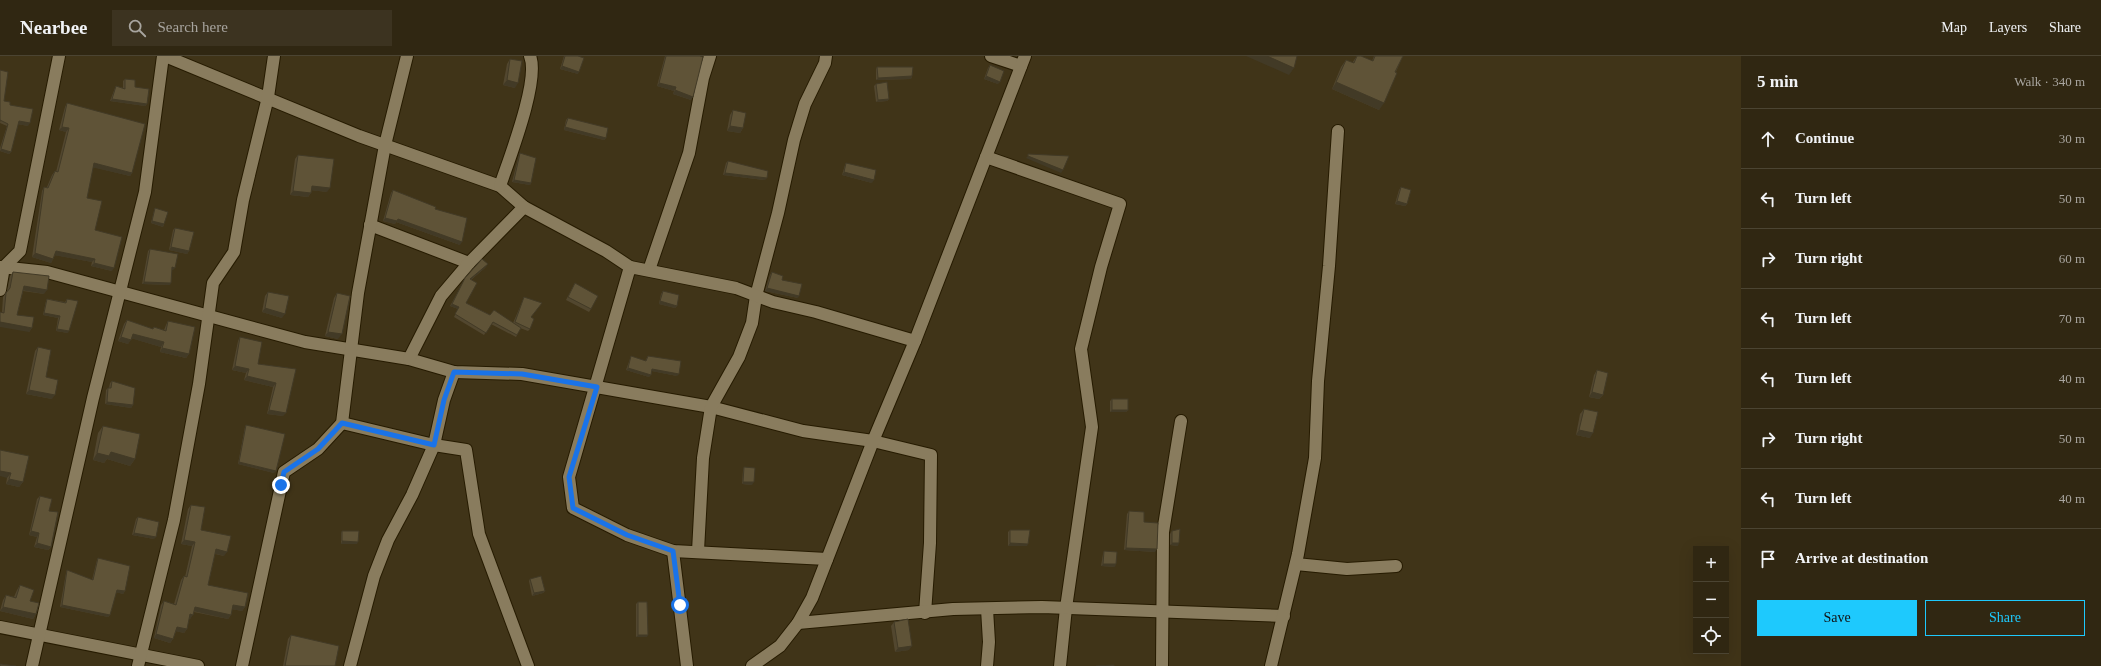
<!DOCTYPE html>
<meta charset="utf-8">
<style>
body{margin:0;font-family:"Times New Roman",serif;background:#3c3320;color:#f1f3f6}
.controls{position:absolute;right:12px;bottom:12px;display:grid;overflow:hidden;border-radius:0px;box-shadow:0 4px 16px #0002}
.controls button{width:36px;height:36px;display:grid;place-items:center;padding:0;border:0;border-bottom:1px solid #4b4432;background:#302712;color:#f1f3f6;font:20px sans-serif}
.stop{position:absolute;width:12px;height:12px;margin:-9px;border:3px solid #1a73e8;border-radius:50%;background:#fff}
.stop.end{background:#1a73e8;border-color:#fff;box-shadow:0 1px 4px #0008}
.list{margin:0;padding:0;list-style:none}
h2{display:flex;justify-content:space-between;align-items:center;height:52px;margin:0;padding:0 16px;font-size:17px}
h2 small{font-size:13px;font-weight:400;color:#a8a59f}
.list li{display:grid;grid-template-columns:26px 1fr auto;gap:12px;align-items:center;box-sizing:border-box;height:60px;padding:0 16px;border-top:1px solid #4b4432}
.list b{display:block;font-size:15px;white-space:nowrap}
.list em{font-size:13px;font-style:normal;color:#a8a59f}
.actions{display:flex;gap:8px;padding:12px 16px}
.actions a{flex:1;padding:9px 0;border:1px solid #1ec9fd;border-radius:0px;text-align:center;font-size:14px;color:#1ec9fd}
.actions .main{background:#1ec9fd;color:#111}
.icon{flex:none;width:22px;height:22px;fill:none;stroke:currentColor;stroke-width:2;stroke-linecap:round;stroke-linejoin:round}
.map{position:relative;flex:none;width:1741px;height:610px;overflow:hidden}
header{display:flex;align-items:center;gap:24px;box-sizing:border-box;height:56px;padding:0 20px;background:#302712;border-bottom:1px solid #4b4432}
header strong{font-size:19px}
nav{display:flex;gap:22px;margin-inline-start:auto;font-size:14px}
.search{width:280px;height:36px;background:#3c3320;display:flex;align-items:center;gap:10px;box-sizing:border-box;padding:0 14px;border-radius:0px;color:#a8a59f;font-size:15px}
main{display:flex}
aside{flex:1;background:#302712}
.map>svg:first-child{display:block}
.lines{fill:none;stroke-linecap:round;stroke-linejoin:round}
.street-casing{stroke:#261b01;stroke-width:14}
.street{stroke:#897c5e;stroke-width:12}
.wall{fill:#52472f}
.shaded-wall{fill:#423a26}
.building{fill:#5f5337;stroke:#423a26}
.route{stroke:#1a73e8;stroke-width:5}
</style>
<header>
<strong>Nearbee</strong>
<div class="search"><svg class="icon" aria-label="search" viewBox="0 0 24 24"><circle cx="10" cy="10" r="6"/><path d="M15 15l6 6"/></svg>Search here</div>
<nav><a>Map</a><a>Layers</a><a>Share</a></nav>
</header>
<main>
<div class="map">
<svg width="1741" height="610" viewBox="0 0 1741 610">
<rect width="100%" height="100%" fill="#403418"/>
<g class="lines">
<defs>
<g id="street">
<path d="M165,0L359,80L500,130L524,151L606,195L630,211"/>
<path d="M991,0L1021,10"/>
<path d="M986,101L1120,148L1101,211L1081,293L1092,371L1066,552L1060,610"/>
<path d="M500,130C509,103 540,24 530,0"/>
<path d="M370,169L469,207"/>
<path d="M0,211L47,216L305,286L409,303L454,316L522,318L711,351L803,375L873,385L931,399L930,487L925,557"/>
<path d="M649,214L689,97L703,22L710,0"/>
<path d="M0,234L4,211L20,195L59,0"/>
<path d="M409,303L441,240L469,207L524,151"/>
<path d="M342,367L434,389L466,394L479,478L528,610"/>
<path d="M673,495L687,610"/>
<path d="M698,495L703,402L711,351L739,301L752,267L756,240L778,157L794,84L805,48L825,7L826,0"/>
<path d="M827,503L673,495L627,479L573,452L569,421L630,211L736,232L773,246L816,256L915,285"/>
<path d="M1296,508L1347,513L1396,510"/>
<path d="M798,567L953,553L1042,551L1284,560"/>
<path d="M0,571L198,610"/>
<path d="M32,610L93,342L145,136L163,0"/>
<path d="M138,610L174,464L199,328L213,227L234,196L243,144L268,41L274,0"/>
<path d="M242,610L284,416L318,393L342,367L358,237L385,89L407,0"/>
<path d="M350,610L374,520L388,484L412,439L434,389L444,344L454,316"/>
<path d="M752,610L780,590L798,567L812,542L873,385L915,285L1025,0"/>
<path d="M987,610L989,586L987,553"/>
<path d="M1162,610L1163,476L1181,365"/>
<path d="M1271,610L1298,498L1315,402L1318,325L1329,210L1338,75"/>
</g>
</defs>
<use href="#street" class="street-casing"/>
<use href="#street" class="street"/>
</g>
<g class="wall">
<path d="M564,0H578V18L560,13Z"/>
<path d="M665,0H700L691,44L673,38L674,35L657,30Z"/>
<path d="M1357,0H1361L1372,5L1374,0H1403L1379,54L1332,33L1341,11L1346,4L1352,7Z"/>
<path d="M510,3L515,32L503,29L507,8Z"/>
<path d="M990,9L998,28L984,23L988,12Z"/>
<path d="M877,11L912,20L911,23L876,24V13Z"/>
<path d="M125,23L135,31L147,48L145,50L110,45L115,32L116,30L123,32V25Z"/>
<path d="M876,28L889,43L887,45L876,46L874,30Z"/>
<path d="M4,45L10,49L28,70L18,68L11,96L9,98L0,95V92L7,70L0,67Z"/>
<path d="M67,47L132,117L130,120L93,111L87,142L95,174L112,215L91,210L92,206L55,199L51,207L32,201L42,135L44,131H47L52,119L55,115L56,116L66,76L59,74L65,51Z"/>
<path d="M733,54L743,72L740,77L727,75L730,59Z"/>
<path d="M568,62L606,82L604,84L564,74L566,64Z"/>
<path d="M520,97L531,127L530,129L512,126L519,99Z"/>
<path d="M298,99L327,136L311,134V137L308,141L290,139L295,103Z"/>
<path d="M728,105L765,124L723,119L726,107Z"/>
<path d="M846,107L872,127L842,119L845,109Z"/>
<path d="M1401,131L1407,148L1405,150L1395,148L1399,134Z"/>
<path d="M393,134L435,153L460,189L396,166L395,168L383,165L391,137Z"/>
<path d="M155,152L164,168L163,171L151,167L154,155Z"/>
<path d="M175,172L189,195L187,198L169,194L173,174Z"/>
<path d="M150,193L173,214H172L170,229L142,228L148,195Z"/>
<path d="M486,211L471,224L466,247L490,259L513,267L523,244L524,241L531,261L530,273L528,275L520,272H521L516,281L491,268L484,279L454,261L458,253L450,250L464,225L465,222Z"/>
<path d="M13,216L44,238L23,235L17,259L32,272L29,276L2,256L3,241L7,235L10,220Z"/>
<path d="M772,216L782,224L798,242L765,235L770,219Z"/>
<path d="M575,227L591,253L589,256L566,244Z"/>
<path d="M663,235L677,250L675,252L659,248L661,238Z"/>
<path d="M268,236L282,262L262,256L265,240Z"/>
<path d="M337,237L338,283L325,280L334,242Z"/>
<path d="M47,243L65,246L67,243L68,277L56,275L58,262L43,259L46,245Z"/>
<path d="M127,264L153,273L154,271L164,274L166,269L168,265L189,298L186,302L160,296L161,291L131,282L128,288L118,285L124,268Z"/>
<path d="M240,281L258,308L296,313L283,360L267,358L273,331L244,324L246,317L232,314L238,285Z"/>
<path d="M38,291L46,321L52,343L26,338L35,295Z"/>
<path d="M631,300L645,305L648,300L677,320L652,315L649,321L626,314L630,303Z"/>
<path d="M1597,314L1603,339L1599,343L1589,341L1594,319Z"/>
<path d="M112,325L133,349L131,352L105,348L106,334L108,332H109L110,327Z"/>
<path d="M1112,343L1128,354L1126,356H1110V345Z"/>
<path d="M1584,353L1590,382L1576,379L1580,358Z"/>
<path d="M246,369L274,417L238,408L245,371Z"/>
<path d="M103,370L135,403L130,410L107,403L104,407L93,404L98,377Z"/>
<path d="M0,394L23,426L19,431L6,428L7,422Z"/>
<path d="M744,411L752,429L742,428L743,414Z"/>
<path d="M40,440L49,455L51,491L48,494L34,491L37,481L29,479L37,443Z"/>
<path d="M191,449L201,474L224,500L215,498L208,529L245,551L242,555L232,553L231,559L228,563L194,556L190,563H189L187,573L184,577L176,575L173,583L170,587L154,582L161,549L164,545L174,548L181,524L184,520L185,521L192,490L181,488L188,453Z"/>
<path d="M1129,455L1144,466L1155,496L1124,494L1127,458Z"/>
<path d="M138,461L154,483L132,479L136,463Z"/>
<path d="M1010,474L1027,490H1008V476Z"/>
<path d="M342,475L357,488H341V477Z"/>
<path d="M1172,475L1178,490L1170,489V478Z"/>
<path d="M1104,495L1115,511L1101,510L1103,498Z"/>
<path d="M98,502L125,535L123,538L116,536L110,559L108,561L60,551L66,517L67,514L92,524L97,504Z"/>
<path d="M530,523L545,535L543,537L532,540L529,525Z"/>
<path d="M20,529L36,558L33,563L0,555L3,544L6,539L14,541L17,534Z"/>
<path d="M638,546L647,581H636V548Z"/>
<path d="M894,566L909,594L895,596L891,570Z"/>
<path d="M291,579L335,610H283L288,583Z"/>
</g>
<g class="shaded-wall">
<path d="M1246,0H1267L1294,12L1289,19Z"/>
<path d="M562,10L579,16L578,18L560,13Z"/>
<path d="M912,20L911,23L876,24L878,22Z"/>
<path d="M986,20L1000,26L998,28L984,23Z"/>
<path d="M507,24L518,27L515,32L503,29Z"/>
<path d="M1336,26L1384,47L1379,54L1332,33Z"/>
<path d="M659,27L676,31L674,35L657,30Z"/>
<path d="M675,34L693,41L691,44L673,38Z"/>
<path d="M112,43L147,48L145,50L110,45Z"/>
<path d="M889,43L887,45L876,46L878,44Z"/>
<path d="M19,65L30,67L28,70L17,68Z"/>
<path d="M730,70L743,72L740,77L727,75Z"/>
<path d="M62,71L69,72L66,76L59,74Z"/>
<path d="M565,71L606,82L604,84L564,74Z"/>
<path d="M1,93L11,96L9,98L0,95Z"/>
<path d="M1028,100L1063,114L1061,117L1026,102Z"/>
<path d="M94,107L132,117L130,120L91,111Z"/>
<path d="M844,116L874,124L872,127L842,119Z"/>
<path d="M725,117L767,122L765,124L723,119Z"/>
<path d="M514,124L531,127L530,129L512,126Z"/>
<path d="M312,130L330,132L327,136L309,134Z"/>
<path d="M293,135L311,137L308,141L290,139Z"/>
<path d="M1397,145L1407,148L1405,150L1395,148Z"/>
<path d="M385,162L398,163L462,186L460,189L396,166L395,168L383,165Z"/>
<path d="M152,165L164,168L163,171L151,167Z"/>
<path d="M171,191L189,195L187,198L169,194Z"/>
<path d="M56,195L95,203L92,206L53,199Z"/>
<path d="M35,197L53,203L51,207L32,201Z"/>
<path d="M94,207L114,212L112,215L91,210Z"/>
<path d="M488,208L486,211L468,226L470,223Z"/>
<path d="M172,211L175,212L173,214H170Z"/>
<path d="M144,226L171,227L170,229L142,228Z"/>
<path d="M24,230L47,234L44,238L21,234Z"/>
<path d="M767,232L799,240L798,242L765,235Z"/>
<path d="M660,245L677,250L675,252L659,248Z"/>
<path d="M452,248L459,251L458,253L450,250Z"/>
<path d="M265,252L285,258L282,262L262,256Z"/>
<path d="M44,257L60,260L58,262L43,259Z"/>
<path d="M0,266L32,272L29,276L0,271Z"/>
<path d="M57,273L69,275L68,277L56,275Z"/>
<path d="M328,276L342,278L338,283L325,280Z"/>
<path d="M133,278L164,286L161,291L130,282Z"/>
<path d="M121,281L131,284L128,288L118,285Z"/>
<path d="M162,292L189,298L186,302L160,296Z"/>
<path d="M235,310L249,313L246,317L232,314Z"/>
<path d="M628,312L651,319L649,321L626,314Z"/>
<path d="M652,313L679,318L677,320L651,315Z"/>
<path d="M247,320L276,327L273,331L244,324Z"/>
<path d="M29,334L55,339L52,343L26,338Z"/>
<path d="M1592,336L1603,339L1599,343L1589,341Z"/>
<path d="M107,346L133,349L131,352L105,348Z"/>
<path d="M269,354L286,357L283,360L267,358Z"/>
<path d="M1112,354H1128L1126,356H1110Z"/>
<path d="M1579,374L1593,377L1590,382L1576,379Z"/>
<path d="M111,396L135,403L130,410L107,403L104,407L93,404L97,397Z"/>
<path d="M239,406L276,415L274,417L238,408Z"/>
<path d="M0,415L11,417L7,422L0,420Z"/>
<path d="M9,423L23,426L19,431L6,428Z"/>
<path d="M743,426H754L752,429L742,428Z"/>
<path d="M31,475L39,477L37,481L29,479Z"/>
<path d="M134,477L156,481L154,483L132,479Z"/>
<path d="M184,484L195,486L192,490L181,488Z"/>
<path d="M342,485L358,486L357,488H341Z"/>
<path d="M37,487L51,491L48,494L34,491Z"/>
<path d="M1010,487L1028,488L1027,490H1008Z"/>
<path d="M1172,487H1179L1178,490L1170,489Z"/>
<path d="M1126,492L1157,493L1155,496L1124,494Z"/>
<path d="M216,493L227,496L224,500L213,497Z"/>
<path d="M1103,508H1116L1115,511L1101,510Z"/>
<path d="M117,534L125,535L123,538L115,536Z"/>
<path d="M545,535L543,537L532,540L534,537Z"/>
<path d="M62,549L110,559L108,561L60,551Z"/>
<path d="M233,549L245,551L242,555L231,553Z"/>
<path d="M3,551L36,558L33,563L0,555Z"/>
<path d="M195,551L231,559L228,563L193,555Z"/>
<path d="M190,558L193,559L190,563L187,562Z"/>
<path d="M177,571L187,573L184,577L175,575Z"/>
<path d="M156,578L173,583L170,587L154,582Z"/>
<path d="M638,579H648L647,581H636Z"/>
<path d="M912,590L909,594L895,596L898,592Z"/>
</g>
<g class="building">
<path d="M565,0H578L584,2L579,16L562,10Z"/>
<path d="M666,0H700L703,1L693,41L675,34L676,31L659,27Z"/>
<path d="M1267,0H1297L1294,12Z"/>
<path d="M1357,0H1361L1373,5L1375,0H1403L1395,16L1397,17L1384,47L1336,26L1346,4L1354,7Z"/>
<path d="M510,3L522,5L518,27L507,24Z"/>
<path d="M990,9L1004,15L1000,26L986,20Z"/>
<path d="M877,11H913L912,20L878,22Z"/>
<path d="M0,14L8,16L4,45L10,46V49L33,53L30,67L19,65L11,96L1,93L8,68L0,64Z"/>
<path d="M125,23L135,24V31L149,33L147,48L112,43L116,30L125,33Z"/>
<path d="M887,26L889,43L878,44L876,28Z"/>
<path d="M67,47L145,68L132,117L94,107L87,142L102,145L95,174L122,181L114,212L94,207L95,203L56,195L53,203L35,197L44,131L48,132L55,115L58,116L69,72L62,71Z"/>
<path d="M733,54L746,57L743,72L730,70Z"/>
<path d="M568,62L608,72L606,82L565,71Z"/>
<path d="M520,97L536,102L531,127L514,124Z"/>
<path d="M1028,98L1069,100L1063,114L1028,100Z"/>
<path d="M298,99L334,103L330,132L312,130L311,137L293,135Z"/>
<path d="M728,105L768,115L767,122L725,117Z"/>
<path d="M846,107L876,114L874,124L844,116Z"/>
<path d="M1401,131L1411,134L1407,148L1397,145Z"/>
<path d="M393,134L436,151L435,153L467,162L462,186L398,163L397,165L385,162Z"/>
<path d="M155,152L168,156L164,168L152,165Z"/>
<path d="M175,172L194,176L189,195L171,191Z"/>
<path d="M150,193L178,198L175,212L172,211L171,227L144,226Z"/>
<path d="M482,203L488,208L470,223L477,227L466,247L490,259L494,254L521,272L517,279L493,266L486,277L455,258L459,251L452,248L465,222Z"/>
<path d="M13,216L49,220L47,234L24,230L17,259L34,261L32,272L0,266V256L4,257L6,237L10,232Z"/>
<path d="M772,216L783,220L782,224L802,228L799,240L767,232Z"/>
<path d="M575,227L598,240L591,253L568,241Z"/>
<path d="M663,235L679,239L677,250L660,245Z"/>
<path d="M268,236L289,240L285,258L265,252Z"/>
<path d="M337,237L350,240L342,278L328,276Z"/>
<path d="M524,241L542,247L531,261L534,263L530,273L515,266Z"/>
<path d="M47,243L66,247L67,243L78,245L69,275L57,273L60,260L44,257Z"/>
<path d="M127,264L153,273L154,271L166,275L168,265L195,271L189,298L162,292L164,286L133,278L131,284L121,281Z"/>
<path d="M240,281L262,286L258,308L296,313L286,357L269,354L276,327L247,320L249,313L235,310Z"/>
<path d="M38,291L51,294L46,321L58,324L55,339L29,334Z"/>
<path d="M631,300L646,305L648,300L681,305L679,318L652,313L651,319L628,312Z"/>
<path d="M1597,314L1608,317L1603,339L1592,336Z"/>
<path d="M112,325L135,332L133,349L107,346L108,332H111Z"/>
<rect x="1112" y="343" width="16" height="11"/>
<path d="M1584,353L1598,356L1593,377L1579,374Z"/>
<path d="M246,369L285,378L276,415L239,406Z"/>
<path d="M103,370L140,378L135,403L111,396L109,400L97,397Z"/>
<path d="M0,394L29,400L23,426L9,423L11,417L0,415Z"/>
<path d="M744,411L755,412L754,426H743Z"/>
<path d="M40,440L52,443L49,455L58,456L51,491L37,487L39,477L31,475Z"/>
<path d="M191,449L205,451L201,474L231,480L227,496L216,493L208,529L248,537L245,551L233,549L231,559L195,551L193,559L190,558L187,573L177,571L173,583L156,578L164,545L176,549L184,520L187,521L195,486L184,484Z"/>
<path d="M1129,455L1144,456V466L1158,467L1157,493L1126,492Z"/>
<path d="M138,461L159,466L156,481L134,477Z"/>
<path d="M1180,473L1179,487H1172V475Z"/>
<path d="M1010,474H1030L1028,488L1010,487Z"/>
<path d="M342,475H359L358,486L342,485Z"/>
<path d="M1104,495L1117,496L1116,508H1103Z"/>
<path d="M98,502L130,510L125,535L117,534L110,559L62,549L67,514L93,524Z"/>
<path d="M541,520L545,535L534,537L530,523Z"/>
<path d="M20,529L34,534L30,545L39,547L36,558L3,551L6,539L16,542Z"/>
<path d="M638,546H647L648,579H638Z"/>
<path d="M908,563L912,590L898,592L894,566Z"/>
<path d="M291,579L339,590L335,610H285Z"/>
<path d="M0,608L16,610H0Z"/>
<path d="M1114,609V610H1096Z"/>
</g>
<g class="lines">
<path class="route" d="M281,429L284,416L318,393L342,367L434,389L444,344L454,316L522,318L597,331L569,421L573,452L627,479L673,495L680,549"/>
</g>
</svg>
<div class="controls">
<button>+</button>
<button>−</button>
<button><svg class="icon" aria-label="locate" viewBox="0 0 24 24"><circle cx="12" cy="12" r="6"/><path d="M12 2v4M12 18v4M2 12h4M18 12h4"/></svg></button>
</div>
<div class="stop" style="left:680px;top:549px"></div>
<div class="stop end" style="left:281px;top:429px"></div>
</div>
<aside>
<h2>5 min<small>Walk · 340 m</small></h2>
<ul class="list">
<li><svg class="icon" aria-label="ahead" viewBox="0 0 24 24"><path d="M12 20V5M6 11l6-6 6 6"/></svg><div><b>Continue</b></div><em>30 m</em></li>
<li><svg class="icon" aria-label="left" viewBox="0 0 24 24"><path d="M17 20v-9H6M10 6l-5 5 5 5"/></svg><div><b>Turn left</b></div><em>50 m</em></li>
<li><svg class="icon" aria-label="right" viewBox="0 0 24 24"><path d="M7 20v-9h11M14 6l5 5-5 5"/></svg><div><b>Turn right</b></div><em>60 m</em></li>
<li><svg class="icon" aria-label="left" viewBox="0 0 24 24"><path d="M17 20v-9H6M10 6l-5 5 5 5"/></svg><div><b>Turn left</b></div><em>70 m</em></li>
<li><svg class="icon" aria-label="left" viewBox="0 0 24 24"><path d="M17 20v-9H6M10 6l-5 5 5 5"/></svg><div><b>Turn left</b></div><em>40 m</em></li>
<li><svg class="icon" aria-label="right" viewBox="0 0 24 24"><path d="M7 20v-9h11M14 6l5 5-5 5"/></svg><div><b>Turn right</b></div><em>50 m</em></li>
<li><svg class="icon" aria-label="left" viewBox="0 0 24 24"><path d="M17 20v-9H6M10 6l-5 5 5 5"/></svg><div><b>Turn left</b></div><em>40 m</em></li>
<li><svg class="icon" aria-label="arrive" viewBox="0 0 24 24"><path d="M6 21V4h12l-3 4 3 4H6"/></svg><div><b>Arrive at destination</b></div></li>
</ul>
<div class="actions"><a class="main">Save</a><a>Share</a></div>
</aside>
</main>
